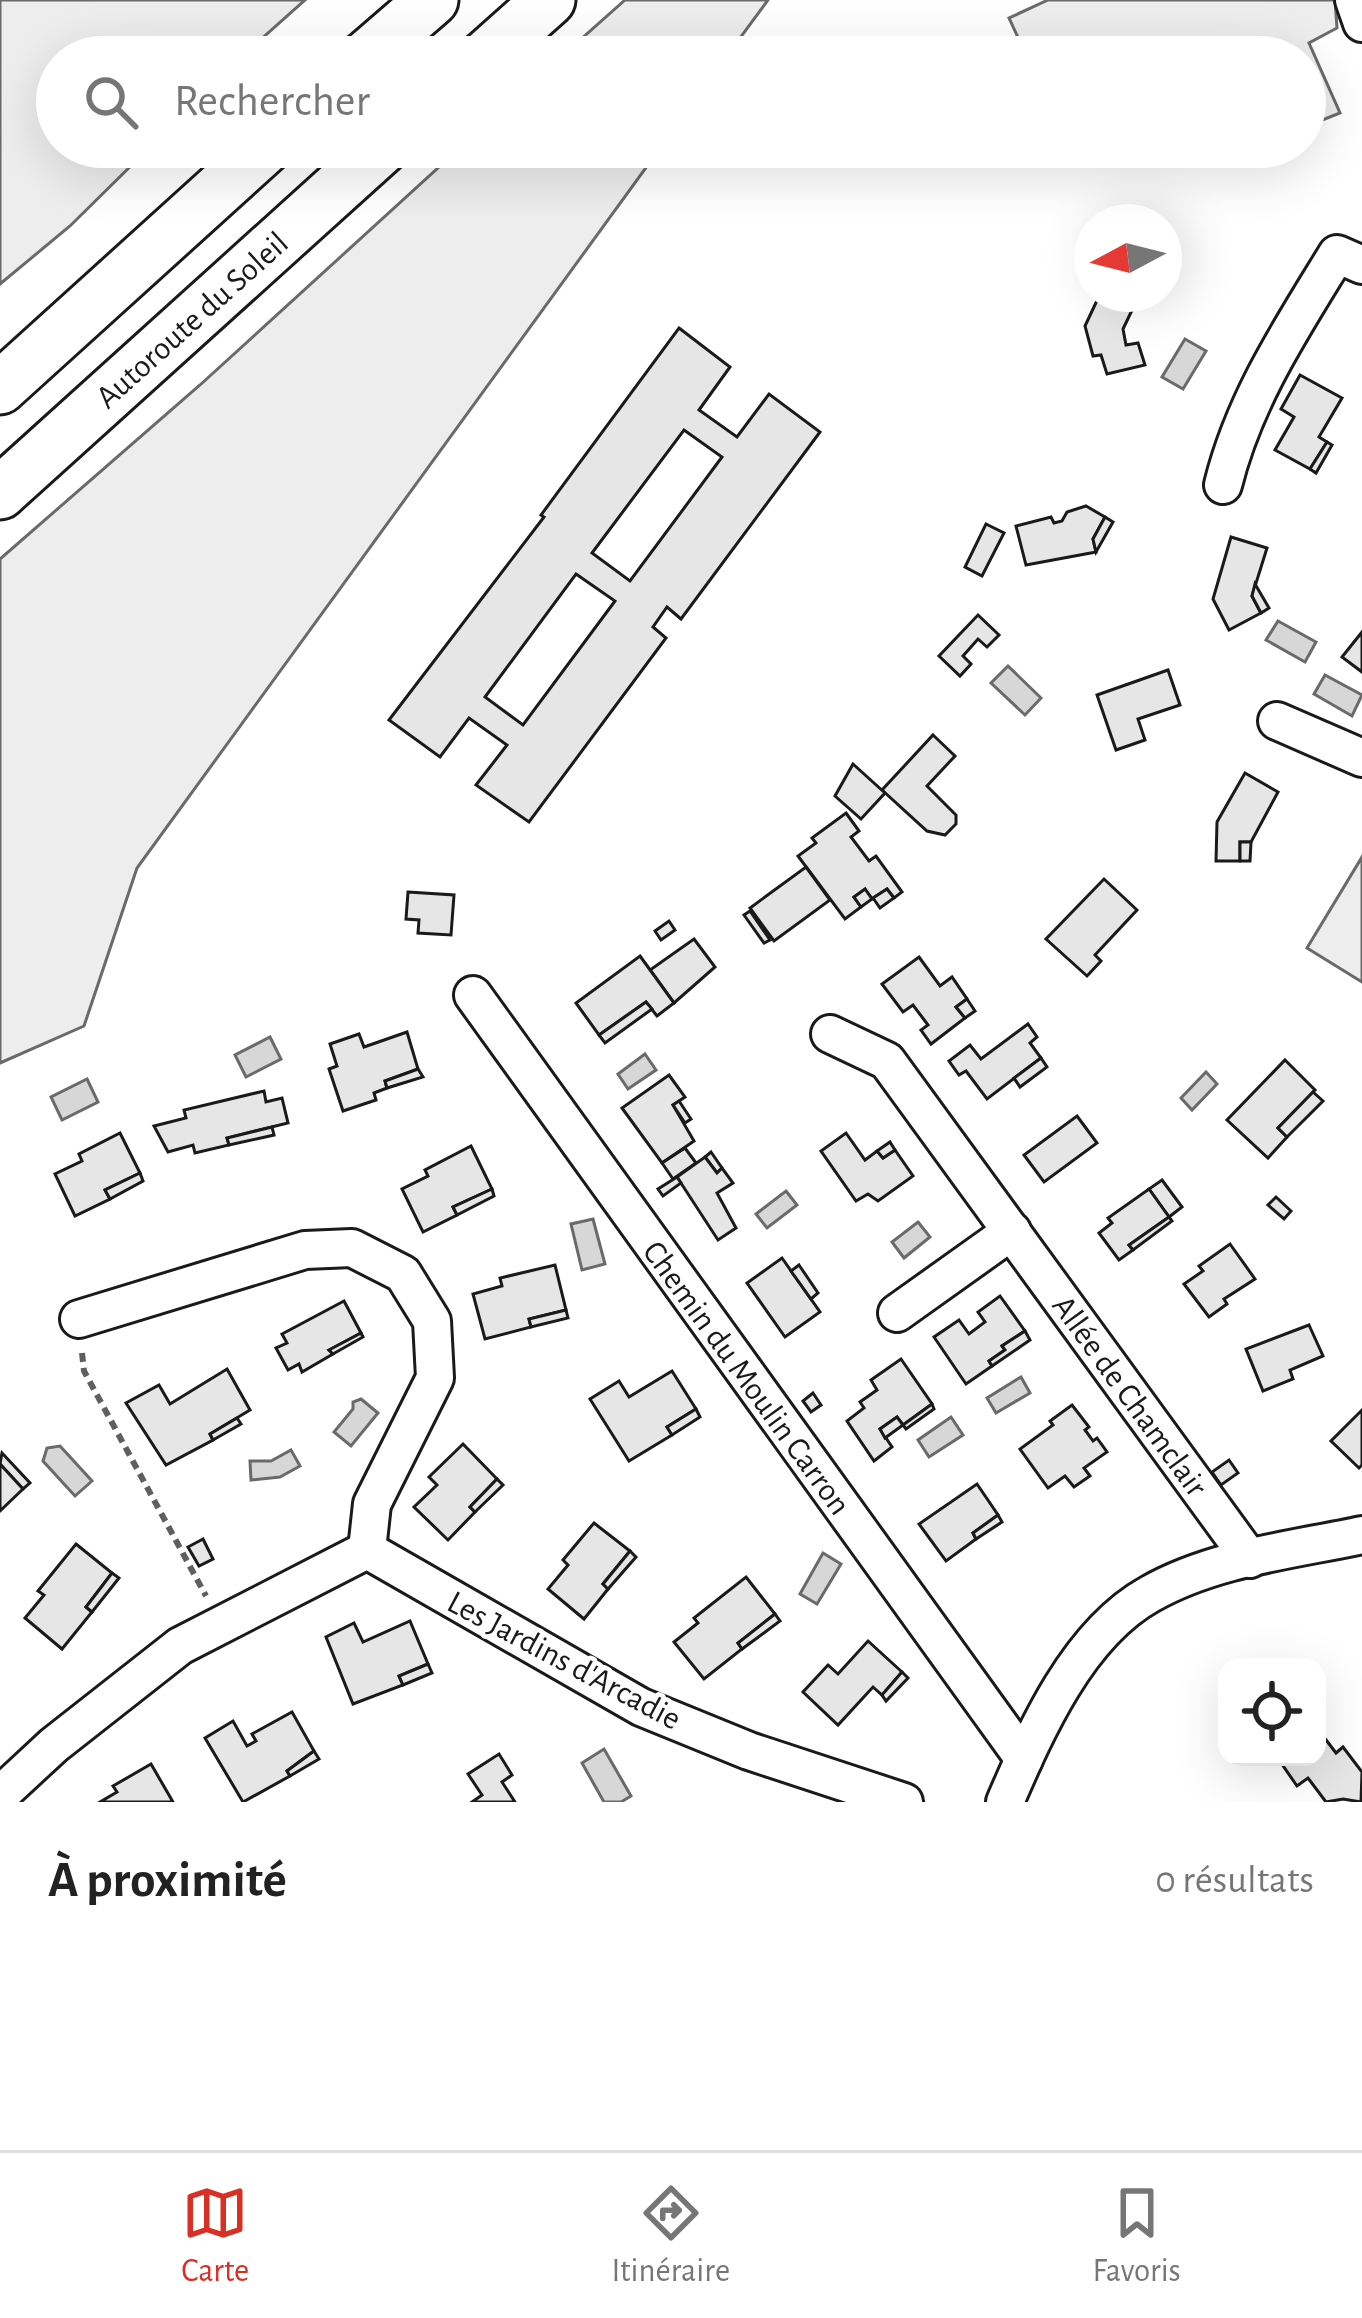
<!DOCTYPE html>
<html lang="fr">
<meta charset="utf-8">
<style>
body{margin:0;font-family:"Alegreya Sans",sans-serif;background:#f6f6f6;color:#222}
.controls{position:absolute;right:36px;bottom:36px;display:grid;overflow:hidden;border-radius:24px;box-shadow:0 12px 48px #0002}
.controls button{width:108px;height:108px;display:grid;place-items:center;padding:0;border:0;border-bottom:3px solid #e0e0e0;background:#fff;color:#222;font:60px sans-serif}
.compass{position:absolute;left:1074px;top:204px;width:108px;height:108px;border-radius:50%;background:#fff;box-shadow:0 12px 48px #0002;rotate:263deg}
.list{margin:0;padding:0;list-style:none}
h2{display:flex;justify-content:space-between;align-items:center;height:156px;margin:0;padding:0 48px;font-size:51px}
h2 small{font-size:39px;font-weight:400;color:#767676}
.icon{flex:none;width:66px;height:66px;fill:none;stroke:currentColor;stroke-width:2;stroke-linecap:round;stroke-linejoin:round}
.map{position:relative;flex:none;width:1362px;height:1802px;overflow:hidden}
.search{position:absolute;background:#fff;box-shadow:0 12px 48px #0002;left:36px;right:36px;top:36px;height:132px;display:flex;align-items:center;gap:30px;box-sizing:border-box;padding:0 42px;border-radius:66px;color:#767676;font-size:45px}
.sheet{height:348px;background:#fff}
nav{display:flex;justify-content:space-around;align-items:center;box-sizing:border-box;height:168px;border-top:3px solid #e0e0e0;background:#fff;font-size:33px;color:#767676}
nav a{display:grid;justify-items:center;gap:6px}
nav .on{color:#d93025}
.map>svg:first-child{display:block}
.built{fill:#ededed;stroke:#6a6a6a;stroke-width:3}
.water{fill:#d7d7d7;stroke:#6a6a6a;stroke-width:3}
.building{fill:#e6e6e6;stroke:#1a1a1a;stroke-width:3;fill-rule:evenodd}
.lines{fill:none;stroke-linecap:round;stroke-linejoin:round}
.minor-casing{stroke:#1a1a1a;stroke-width:42}
.highway-casing{stroke:#1a1a1a;stroke-width:57}
.path{stroke:#5f5f5f;stroke-width:6;stroke-dasharray:9 6;stroke-linecap:butt}
.minor{stroke:#fff;stroke-width:36}
.highway{stroke:#fff;stroke-width:51}
.labels{text-anchor:middle;stroke-width:9;stroke-linejoin:round;paint-order:stroke}
.street-label{font-size:33px;fill:#1a1a1a;stroke:#fff}
</style>
<div class="map">
<svg width="1362" height="1802" viewBox="0 0 1362 1802">
<rect width="100%" height="100%" fill="#fff"/>
<g class="built">
<path d="M0,0H305L241,57H57V147H150L70,226L0,284Z"/>
<path d="M625,0H768L726,57H561Z"/>
<path d="M1048,0H1335L1337,28L1309,43L1340,113L1305,127V57H1027L1009,18Z"/>
<path d="M461,147H661L137,868L84,1026L0,1063V559L200,385Z"/>
<path d="M1362,857V982L1307,948Z"/>
</g>
<g class="water">
<path d="M1185,339L1206,351L1183,389L1162,377Z"/>
<path d="M1278,621L1316,642L1305,662L1266,640Z"/>
<path d="M1008,666L1041,698L1025,715L991,683Z"/>
<path d="M1325,675L1362,695L1352,716L1314,694Z"/>
<path d="M270,1037L281,1059L246,1077L235,1055Z"/>
<path d="M645,1054L656,1070L628,1089L618,1074Z"/>
<path d="M1206,1072L1217,1084L1192,1110L1181,1098Z"/>
<path d="M87,1079L98,1102L62,1120L51,1097Z"/>
<path d="M786,1191L797,1205L767,1228L756,1214Z"/>
<path d="M593,1219L605,1264L582,1270L571,1224Z"/>
<path d="M918,1222L930,1237L904,1258L892,1242Z"/>
<path d="M1021,1377L1030,1393L996,1413L987,1398Z"/>
<path d="M361,1399L378,1413L351,1446L334,1432L353,1409V1402Z"/>
<path d="M951,1417L963,1435L929,1457L918,1440Z"/>
<path d="M60,1446L92,1481L75,1496L43,1461L47,1448Z"/>
<path d="M291,1450L300,1466L280,1477L251,1480L250,1461H271Z"/>
<path d="M823,1553L841,1564L817,1604L800,1594Z"/>
<path d="M604,1749L631,1796L621,1802H604L582,1763Z"/>
</g>
<g class="building">
<path d="M1100,294L1134,306L1123,329L1126,345L1138,343L1145,365L1107,374L1101,355L1093,356L1085,326Z"/>
<path d="M679,328L730,367L699,410L737,437L769,394L820,432L681,619L667,607L653,627L666,638L529,822L476,785L507,745L469,718L440,757L389,720L544,517L541,515ZM684,430L722,457L630,581L592,553ZM576,574L615,601L523,725L485,697Z"/>
<path d="M1300,375L1342,398L1319,437L1327,442L1310,469L1275,450L1294,417L1281,409Z"/>
<path d="M1327,442L1332,445L1316,473L1310,469Z"/>
<path d="M1086,506L1105,517L1093,539L1096,552L1026,565L1016,526L1051,517L1054,523L1062,521L1067,512Z"/>
<path d="M1105,517L1113,522L1096,552L1093,539Z"/>
<path d="M986,524L1004,533L982,576L965,567Z"/>
<path d="M1231,537L1267,548L1252,596L1261,613L1229,630L1213,599Z"/>
<path d="M1255,584L1269,608L1261,613L1252,596Z"/>
<path d="M978,615L999,635L987,647L978,639L963,656L971,664L960,676L939,656Z"/>
<path d="M1362,632V672L1342,657Z"/>
<path d="M1168,670L1180,705L1138,719L1145,740L1116,750L1097,695Z"/>
<path d="M933,735L955,756L927,786L956,815V824L945,835L927,831L882,790Z"/>
<path d="M853,764L885,793L861,819L835,796Z"/>
<path d="M1245,773L1278,792L1251,842H1240V861H1216L1217,822Z"/>
<path d="M846,813L859,831L851,837L869,861L876,856L902,892L894,898L887,889L872,899L865,889L854,897L861,907L845,919L798,856L816,843L812,838Z"/>
<path d="M1240,842H1251L1250,861H1240Z"/>
<path d="M806,867L830,900L774,941L750,908Z"/>
<path d="M1104,879L1137,910L1095,955L1101,961L1087,976L1046,939Z"/>
<path d="M865,889L872,899L861,907L854,897Z"/>
<path d="M887,889L894,898L880,908L873,898Z"/>
<path d="M408,892L454,895L451,935L418,933L419,920L406,919Z"/>
<path d="M750,911L770,940L764,943L744,915Z"/>
<path d="M669,921L675,930L661,940L655,931Z"/>
<path d="M694,939L715,967L674,1003L650,970Z"/>
<path d="M640,956L674,1003L657,1016L646,1002L599,1035L576,1003Z"/>
<path d="M919,957L940,986L952,977L967,999L956,1007L965,1018L931,1044L921,1030L928,1025L913,1005L903,1012L882,984Z"/>
<path d="M967,999L975,1011L965,1018L956,1007Z"/>
<path d="M646,1002L652,1009L605,1043L599,1035Z"/>
<path d="M1028,1024L1037,1037L1030,1043L1041,1058L987,1099L966,1071L959,1075L949,1061L970,1045L981,1059Z"/>
<path d="M407,1032L418,1069L385,1081L387,1088L374,1093L376,1100L343,1111L329,1069L337,1066L330,1044L359,1034L364,1047Z"/>
<path d="M1041,1058L1047,1067L1020,1087L1014,1078Z"/>
<path d="M1285,1060L1315,1090L1278,1128L1287,1137L1268,1158L1227,1120Z"/>
<path d="M418,1069L423,1077L387,1088L385,1081Z"/>
<path d="M669,1075L685,1097L673,1105L694,1141L662,1163L622,1108Z"/>
<path d="M264,1091L266,1102L282,1098L288,1123L227,1138L229,1145L195,1153L193,1145L168,1152L154,1126L186,1118L184,1110Z"/>
<path d="M1313,1092L1323,1101L1287,1137L1278,1128Z"/>
<path d="M679,1101L691,1119L685,1123L673,1105Z"/>
<path d="M1077,1116L1097,1143L1044,1182L1024,1155Z"/>
<path d="M272,1127L274,1135L229,1145L227,1138Z"/>
<path d="M120,1133L140,1173L105,1190L110,1199L75,1216L55,1174L82,1161L79,1154Z"/>
<path d="M846,1133L865,1160L877,1151L883,1158L895,1150L913,1176L878,1201L868,1194L856,1201L821,1151Z"/>
<path d="M890,1142L895,1150L883,1158L877,1151Z"/>
<path d="M471,1146L492,1189L453,1207L457,1215L423,1232L402,1189L428,1176L425,1170Z"/>
<path d="M685,1148L696,1163L673,1179L662,1163Z"/>
<path d="M711,1152L722,1168L717,1173L705,1157Z"/>
<path d="M705,1157L717,1173L722,1168L733,1183L717,1193L736,1228L718,1240L677,1177Z"/>
<path d="M140,1173L143,1181L110,1199L105,1190Z"/>
<path d="M677,1177L681,1183L663,1196L658,1189Z"/>
<path d="M1162,1180L1182,1207L1169,1217L1149,1189Z"/>
<path d="M492,1189L494,1196L457,1215L453,1207Z"/>
<path d="M1149,1189L1169,1217L1129,1245L1133,1250L1119,1260L1099,1233L1112,1223L1108,1218Z"/>
<path d="M1276,1197L1291,1211L1284,1219L1268,1205Z"/>
<path d="M1169,1217L1172,1221L1133,1250L1129,1245Z"/>
<path d="M1230,1244L1255,1279L1224,1299L1227,1304L1209,1317L1184,1284L1203,1271L1199,1266Z"/>
<path d="M782,1258L820,1312L785,1337L747,1283Z"/>
<path d="M555,1265L566,1310L529,1319L531,1327L485,1339L473,1294L502,1286L500,1278Z"/>
<path d="M799,1265L818,1293L811,1299L791,1271Z"/>
<path d="M1000,1296L1025,1331L1002,1346L1005,1350L989,1361L992,1366L966,1384L934,1337L959,1320L969,1334L985,1322L978,1312Z"/>
<path d="M344,1301L361,1333L329,1350L333,1354L302,1372L299,1364L288,1370L276,1348L287,1343L282,1334Z"/>
<path d="M566,1310L568,1318L531,1327L529,1319Z"/>
<path d="M1309,1325L1323,1356L1290,1370L1293,1379L1263,1391L1246,1349Z"/>
<path d="M1025,1331L1030,1340L992,1366L989,1361L1005,1350L1002,1346Z"/>
<path d="M361,1333L363,1337L333,1354L329,1350Z"/>
<path d="M901,1359L932,1404L903,1425L897,1417L880,1429L892,1447L874,1461L847,1421L864,1408L860,1402L877,1390L871,1380Z"/>
<path d="M227,1369L250,1410L210,1434L213,1440L166,1465L126,1403L159,1385L170,1404Z"/>
<path d="M672,1371L696,1409L667,1427L672,1435L629,1461L590,1399L619,1381L629,1397Z"/>
<path d="M813,1393L821,1405L811,1412L803,1401Z"/>
<path d="M932,1404L934,1409L906,1429L903,1425Z"/>
<path d="M1072,1405L1089,1427L1085,1430L1093,1441L1097,1438L1107,1452L1084,1468L1090,1476L1074,1487L1065,1476L1048,1488L1020,1449L1053,1425L1050,1421Z"/>
<path d="M696,1409L700,1417L672,1435L667,1427Z"/>
<path d="M1362,1410V1465L1359,1468L1331,1441Z"/>
<path d="M897,1417L903,1425L885,1438L880,1429Z"/>
<path d="M237,1418L241,1424L213,1440L210,1434Z"/>
<path d="M463,1444L497,1479L470,1507L475,1512L448,1540L414,1507L437,1485L429,1477Z"/>
<path d="M2,1453L30,1483L23,1489L0,1464Z"/>
<path d="M1229,1460L1238,1473L1221,1485L1212,1472Z"/>
<path d="M0,1464L23,1489L0,1511Z"/>
<path d="M497,1479L503,1485L475,1512L470,1507Z"/>
<path d="M977,1484L998,1515L973,1533L976,1539L946,1561L919,1524Z"/>
<path d="M998,1515L1002,1522L976,1539L973,1533Z"/>
<path d="M594,1523L630,1551L603,1584L608,1589L584,1619L548,1589L568,1565L563,1560Z"/>
<path d="M203,1539L213,1559L199,1566L188,1547Z"/>
<path d="M76,1544L112,1573L86,1607L92,1612L62,1649L25,1618L44,1595L38,1591Z"/>
<path d="M630,1551L636,1557L608,1589L603,1584Z"/>
<path d="M112,1573L119,1578L92,1612L86,1607Z"/>
<path d="M746,1577L775,1614L738,1643L742,1649L704,1679L674,1642L698,1623L694,1618Z"/>
<path d="M775,1614L780,1621L742,1649L738,1643Z"/>
<path d="M410,1621L428,1664L399,1676L403,1685L353,1704L326,1637L354,1623L363,1642Z"/>
<path d="M868,1641L902,1672L882,1695L873,1687L838,1725L803,1692L828,1665L838,1674Z"/>
<path d="M428,1664L432,1673L403,1685L399,1676Z"/>
<path d="M902,1672L908,1678L886,1701L882,1695Z"/>
<path d="M292,1712L314,1751L287,1771L290,1776L243,1802L205,1738L233,1721L247,1746L256,1741L252,1734Z"/>
<path d="M1317,1728L1336,1753L1343,1747L1362,1772L1361,1802L1343,1799L1326,1802L1308,1778L1297,1786L1277,1757H1317Z"/>
<path d="M314,1751L319,1759L290,1776L287,1771Z"/>
<path d="M499,1754L512,1775L502,1782L515,1802H472L482,1795L468,1774Z"/>
<path d="M151,1764L173,1802H100L117,1792L113,1786Z"/>
</g>
<g class="lines">
<defs>
<g id="minor">
<path d="M1354,0L1362,23"/>
<path d="M1223,485C1244,400 1291,329 1337,254L1362,265"/>
<path d="M1277,721L1362,758"/>
<path d="M473,995L1024,1759"/>
<path d="M830,1034L887,1061L1250,1559"/>
<path d="M897,1313L1012,1231"/>
<path d="M79,1319L305,1250L352,1248L403,1274L432,1321L435,1378L372,1504L367,1550"/>
<path d="M0,1795L54,1745L180,1646L367,1550L641,1707L749,1751L904,1802"/>
<path d="M1005,1802C1036,1730 1078,1634 1150,1594C1213,1558 1292,1550 1362,1535"/>
</g>
<g id="highway">
<path d="M366,57L432,0"/>
<path d="M485,57L549,0"/>
<path d="M0,388L266,147"/>
<path d="M0,493L383,147"/>
</g>
</defs>
<use href="#minor" class="minor-casing"/>
<use href="#highway" class="highway-casing"/>
<path class="path" d="M82,1353L84,1371L206,1596"/>
<use href="#minor" class="minor"/>
<use href="#highway" class="highway"/>
</g>
<g class="labels">
<g class="street-label">
<text transform="translate(191 319) rotate(-42)" y="12">Autoroute du Soleil</text>
<text transform="translate(748 1377) rotate(54)" y="12">Chemin du Moulin Carron</text>
<text transform="translate(1131 1395) rotate(54)" y="12">Allée de Chamclair</text>
<text transform="translate(565 1659) rotate(28)" y="12">Les Jardins d'Arcadie</text>
</g>
</g>
</svg>
<div class="controls">
<button><svg class="icon" aria-label="locate" viewBox="0 0 24 24"><circle cx="12" cy="12" r="6"/><path d="M12 2v4M12 18v4M2 12h4M18 12h4"/></svg></button>
</div>
<svg class="compass" viewBox="-18 -18 36 36"><path d="M0-13l5 13h-10z" fill="#e53935"/><path d="M0 13l5-13h-10z" fill="#767676"/></svg>
<div class="search"><svg class="icon" aria-label="search" viewBox="0 0 24 24"><circle cx="10" cy="10" r="6"/><path d="M15 15l6 6"/></svg>Rechercher</div>
</div>
<section class="sheet">
<h2>À proximité<small>0 résultats</small></h2>
<ul class="list">
</ul>
</section>
<nav>
<a class="on"><svg class="icon" aria-label="map" viewBox="0 0 24 24"><path d="M3 6l6-2 6 2 6-2v14l-6 2-6-2-6 2zM9 4v14M15 6v14"/></svg>Carte</a>
<a><svg class="icon" aria-label="directions" viewBox="0 0 24 24"><path d="M12 3l9 9-9 9-9-9zM9 14v-3h6M13 9l2 2-2 2"/></svg>Itinéraire</a>
<a><svg class="icon" aria-label="saved" viewBox="0 0 24 24"><path d="M7 4h10v16l-5-4-5 4z"/></svg>Favoris</a>
</nav>
